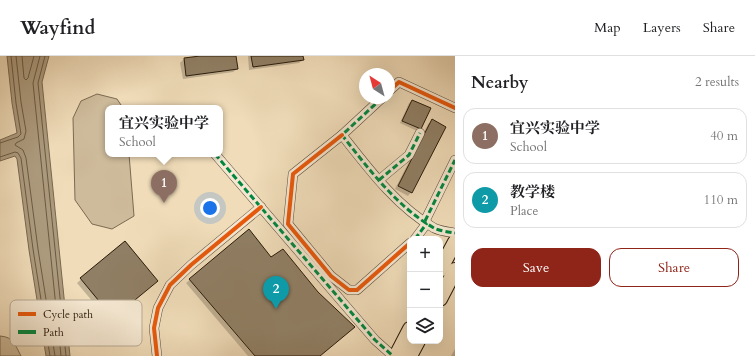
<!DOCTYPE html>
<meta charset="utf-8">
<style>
body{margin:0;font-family:Cardo,"Noto Serif SC",serif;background:#f2f2f2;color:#202124}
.controls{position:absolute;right:12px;bottom:12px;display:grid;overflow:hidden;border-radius:8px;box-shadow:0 4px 16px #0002}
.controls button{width:36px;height:36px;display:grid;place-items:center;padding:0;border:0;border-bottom:1px solid #e0e0e0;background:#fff;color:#202124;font:20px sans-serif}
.compass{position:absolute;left:359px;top:12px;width:36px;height:36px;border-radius:50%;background:#fff;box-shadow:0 4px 16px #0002;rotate:324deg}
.you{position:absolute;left:210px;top:152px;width:14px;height:14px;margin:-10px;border:3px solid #fff;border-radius:50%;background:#1a73e8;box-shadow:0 0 0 6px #1a73e833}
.badge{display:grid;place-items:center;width:26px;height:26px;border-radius:50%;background:#8f2418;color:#fff;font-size:13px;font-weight:700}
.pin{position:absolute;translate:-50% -33px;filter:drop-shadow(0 1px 2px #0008)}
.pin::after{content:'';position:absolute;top:21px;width:14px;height:12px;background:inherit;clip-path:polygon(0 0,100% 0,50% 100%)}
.popup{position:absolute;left:105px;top:49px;width:118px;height:52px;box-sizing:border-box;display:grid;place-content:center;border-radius:8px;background:#fff;filter:drop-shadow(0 1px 3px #0005);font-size:13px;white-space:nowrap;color:#757577}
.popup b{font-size:15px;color:#202124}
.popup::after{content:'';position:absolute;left:50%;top:100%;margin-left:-8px;border:8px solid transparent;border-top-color:#fff}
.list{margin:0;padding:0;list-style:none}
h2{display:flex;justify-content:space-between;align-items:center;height:52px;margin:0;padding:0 16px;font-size:17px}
h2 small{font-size:13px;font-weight:400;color:#757577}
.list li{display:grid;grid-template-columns:26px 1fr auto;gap:12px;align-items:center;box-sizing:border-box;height:56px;margin:0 8px 8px;padding:0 8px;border:1px solid #e0e0e0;border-radius:12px}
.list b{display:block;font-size:15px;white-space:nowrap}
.list p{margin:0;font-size:13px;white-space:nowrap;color:#757577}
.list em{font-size:13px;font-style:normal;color:#757577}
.actions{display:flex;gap:8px;padding:12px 16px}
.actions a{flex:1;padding:9px 0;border:1px solid #8f2418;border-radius:12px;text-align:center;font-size:14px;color:#8f2418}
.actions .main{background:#8f2418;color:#fff}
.icon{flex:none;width:22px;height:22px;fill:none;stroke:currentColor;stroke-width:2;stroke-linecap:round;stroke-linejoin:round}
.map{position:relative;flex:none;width:455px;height:300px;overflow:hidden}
header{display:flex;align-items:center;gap:24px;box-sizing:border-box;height:56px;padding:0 20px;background:#fff;border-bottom:1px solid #e0e0e0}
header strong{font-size:19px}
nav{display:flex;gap:22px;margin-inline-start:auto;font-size:14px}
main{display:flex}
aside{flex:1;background:#fff}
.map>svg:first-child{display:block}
.green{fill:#cebb9b;stroke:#7c6a52}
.water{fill:#ac9a7d;stroke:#78674f}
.shadow{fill:#0003}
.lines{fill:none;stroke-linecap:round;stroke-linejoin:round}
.shore{stroke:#6a5a43;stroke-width:1}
.building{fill:#907f65;stroke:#291a09}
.street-casing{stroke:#5b4a35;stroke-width:10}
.primary-casing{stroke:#291a09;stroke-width:16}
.street{stroke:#f5e8d2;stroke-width:9}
.primary{stroke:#f0dcb9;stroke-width:14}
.quiet{stroke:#00873e;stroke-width:3;stroke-dasharray:6 3;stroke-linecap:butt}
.cycleway-casing{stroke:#f5e8d2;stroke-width:6}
.cycleway{stroke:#e8590c;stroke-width:4}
.key{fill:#f5e8d2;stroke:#b8aa96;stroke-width:1}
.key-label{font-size:11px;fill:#291a09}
</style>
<header>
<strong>Wayfind</strong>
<nav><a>Map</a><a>Layers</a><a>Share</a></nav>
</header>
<main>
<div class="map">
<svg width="455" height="300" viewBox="0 0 455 300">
<rect width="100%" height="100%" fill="#f0dcb9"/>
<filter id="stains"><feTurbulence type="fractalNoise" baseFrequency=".005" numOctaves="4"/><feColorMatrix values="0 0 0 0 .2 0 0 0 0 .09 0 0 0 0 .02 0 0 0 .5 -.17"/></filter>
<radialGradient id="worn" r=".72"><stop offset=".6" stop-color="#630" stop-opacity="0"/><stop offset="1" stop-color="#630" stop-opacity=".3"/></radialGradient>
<g class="green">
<path d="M97,38L117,43L123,52H108V98H129L134,160L112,173L92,168L75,144L73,62L81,45Z"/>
<path d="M0,280C14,281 15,289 21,300H0Z"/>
</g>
<path class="water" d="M7,0H49L42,26L70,300H46L29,194L17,103L15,100L0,105V84L17,77L12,47Z"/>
<g class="shadow">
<path d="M208,0H235L237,13L233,16L183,23L180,7L184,3Z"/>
<path d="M248,0H302L303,4L299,7L249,14Z"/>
<path d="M412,45L429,53L420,73L417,75L400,67L409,47Z"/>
<path d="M432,65L411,136L408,140L395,133L428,68Z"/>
<path d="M249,175L271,203L319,300H248L186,227Z"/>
<path d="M124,186L153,228L109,265L77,227Z"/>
<path d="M455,293V300H451Z"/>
</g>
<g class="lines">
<g class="shore">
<path d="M16,0L21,46L26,75L24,83L16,87L15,89L23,94L26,102L38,193L55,300"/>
<path d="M22,0L24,22L26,24L28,22L34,0"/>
<path d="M40,0L33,27L61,300"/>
<path d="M45,0L38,27L66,300"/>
<path d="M0,87L18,81L21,78L16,47L11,0"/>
<path d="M0,101L15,96L18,97L21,102L33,193L50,300"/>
</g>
</g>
<g class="building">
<path d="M200,0H236L238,13L186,20L184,2Z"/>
<path d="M251,0H303L304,4L253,11Z"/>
<path d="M412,44L431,52L421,73L402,65Z"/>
<path d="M432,63L446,71L412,137L398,130Z"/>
<path d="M249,173L271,201L283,193L318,236L355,271L320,300H255L189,223Z"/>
<path d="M125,185L158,225L113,262L80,222Z"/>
</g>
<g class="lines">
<defs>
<g id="street">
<path d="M389,35L399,26L455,52"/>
<path d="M382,42L342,79C368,112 397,151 434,172C440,175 449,176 455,177"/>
<path d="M342,79L293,118L288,168L331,220L349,234H357L410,187"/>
<path d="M215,98L375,284L393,300"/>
<path d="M379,124L409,99L420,77"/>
<path d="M425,165L455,104"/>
<path d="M415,183L427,167"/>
<path d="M157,300L154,272L158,252L170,229L191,209L261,151"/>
</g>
<g id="primary">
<path d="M440,214L455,186"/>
<path d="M440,243L455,214"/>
<path d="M396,300L410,273"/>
<path d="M410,300L418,285"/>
</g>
</defs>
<use href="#street" class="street-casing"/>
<use href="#primary" class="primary-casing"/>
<use href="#street" class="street"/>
<use href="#primary" class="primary"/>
<g class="quiet">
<path d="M382,42L342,79C368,112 397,151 434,172C440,175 449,176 455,177"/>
<path d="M215,98L375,284L393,300"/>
<path d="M379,124L409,99L420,77"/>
<path d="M425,165L455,104"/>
<path d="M415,183L427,167"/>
</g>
<defs>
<g id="cycleway">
<path d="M389,35L399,26L455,52"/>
<path d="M342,79L293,118L288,168L331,220L349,234H357L410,187"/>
<path d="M157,300L154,272L158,252L170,229L191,209L261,151"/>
</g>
</defs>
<use href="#cycleway" class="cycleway-casing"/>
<use href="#cycleway" class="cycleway"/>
</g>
<rect x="10" y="244" width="132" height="46" rx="6" class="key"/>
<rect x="18" y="256" width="18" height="4" fill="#e8590c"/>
<rect x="18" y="274" width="18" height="4" fill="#00873e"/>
<g class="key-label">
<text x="43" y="262">Cycle path</text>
<text x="43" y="280">Path</text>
</g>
<rect width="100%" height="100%" filter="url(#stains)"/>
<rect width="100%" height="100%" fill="url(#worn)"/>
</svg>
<div class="controls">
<button>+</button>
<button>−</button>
<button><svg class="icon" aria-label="layers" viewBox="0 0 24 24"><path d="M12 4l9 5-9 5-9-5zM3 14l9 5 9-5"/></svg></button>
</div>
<svg class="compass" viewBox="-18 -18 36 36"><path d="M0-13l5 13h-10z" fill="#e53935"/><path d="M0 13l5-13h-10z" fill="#757577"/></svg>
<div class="you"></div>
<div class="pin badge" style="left:164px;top:147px;background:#8d6e63">1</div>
<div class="popup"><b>宜兴实验中学</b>School</div>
<div class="pin badge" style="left:276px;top:253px;background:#0f9aa8">2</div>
</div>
<aside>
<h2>Nearby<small>2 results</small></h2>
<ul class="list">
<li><span class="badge" style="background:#8d6e63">1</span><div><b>宜兴实验中学</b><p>School</p></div><em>40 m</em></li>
<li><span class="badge" style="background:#0f9aa8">2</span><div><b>教学楼</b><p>Place</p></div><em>110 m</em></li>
</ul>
<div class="actions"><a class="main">Save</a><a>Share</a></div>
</aside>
</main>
